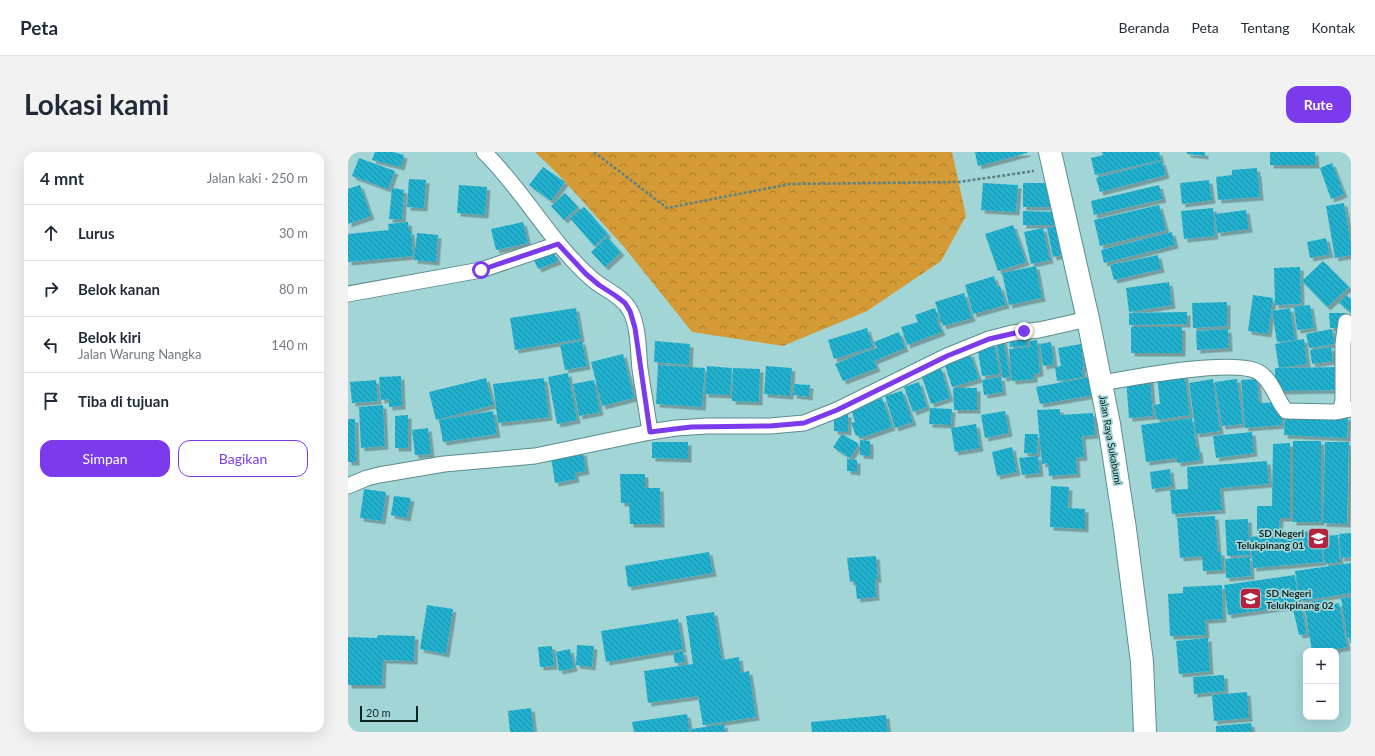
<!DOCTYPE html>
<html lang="id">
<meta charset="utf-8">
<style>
body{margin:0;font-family:Lato,sans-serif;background:#f2f2f3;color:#1f2937}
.controls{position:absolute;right:12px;bottom:12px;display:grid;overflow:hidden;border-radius:8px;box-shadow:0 4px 16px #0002}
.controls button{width:36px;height:36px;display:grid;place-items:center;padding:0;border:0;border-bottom:1px solid #e0e1e3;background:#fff;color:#1f2937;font:20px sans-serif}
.scale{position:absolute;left:12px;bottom:10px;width:58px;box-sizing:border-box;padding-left:4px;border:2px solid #102424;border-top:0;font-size:11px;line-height:14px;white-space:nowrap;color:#102424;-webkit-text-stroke:3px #a2d5d6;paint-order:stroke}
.stop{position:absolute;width:12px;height:12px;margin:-9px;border:3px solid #7c3aed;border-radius:50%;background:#fff}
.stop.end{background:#7c3aed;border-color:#fff;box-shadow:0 1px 4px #0008}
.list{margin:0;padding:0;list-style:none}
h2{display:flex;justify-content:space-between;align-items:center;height:52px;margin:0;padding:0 16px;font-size:17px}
h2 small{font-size:13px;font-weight:400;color:#747a83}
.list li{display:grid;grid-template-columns:26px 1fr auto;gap:12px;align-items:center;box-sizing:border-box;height:56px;padding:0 16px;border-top:1px solid #e0e1e3}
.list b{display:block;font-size:15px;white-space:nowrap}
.list p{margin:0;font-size:13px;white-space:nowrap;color:#747a83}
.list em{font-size:13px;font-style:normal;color:#747a83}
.actions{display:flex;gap:8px;padding:12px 16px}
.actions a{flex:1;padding:9px 0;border:1px solid #7c3aed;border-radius:12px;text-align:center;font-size:14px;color:#7c3aed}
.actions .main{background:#7c3aed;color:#fff}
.icon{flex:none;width:22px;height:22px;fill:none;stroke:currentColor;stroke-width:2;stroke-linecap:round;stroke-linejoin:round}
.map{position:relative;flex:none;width:1003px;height:580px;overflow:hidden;border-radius:12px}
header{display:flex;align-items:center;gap:24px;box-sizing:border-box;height:56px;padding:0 20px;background:#fff;border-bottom:1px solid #e0e1e3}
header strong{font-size:19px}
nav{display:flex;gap:22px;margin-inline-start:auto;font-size:14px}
.intro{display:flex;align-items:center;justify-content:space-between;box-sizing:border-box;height:96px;padding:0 24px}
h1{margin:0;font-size:28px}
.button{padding:10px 18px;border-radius:12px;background:#7c3aed;color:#fff;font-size:14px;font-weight:700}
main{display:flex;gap:24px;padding:0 24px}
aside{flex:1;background:#fff;border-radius:12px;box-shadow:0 4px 16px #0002}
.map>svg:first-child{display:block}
.forest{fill:url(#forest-crowns)}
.building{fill:url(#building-back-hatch);filter:url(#shadow)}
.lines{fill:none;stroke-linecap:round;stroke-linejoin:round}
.street-casing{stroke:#5c8d8e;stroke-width:17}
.highway-casing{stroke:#5c8d8e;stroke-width:24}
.path{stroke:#5e8283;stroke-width:2.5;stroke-dasharray:3 2;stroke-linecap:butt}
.street{stroke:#fff;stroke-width:15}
.highway{stroke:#fff;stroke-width:22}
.route{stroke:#7c3aed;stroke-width:5}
.labels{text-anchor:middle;stroke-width:3.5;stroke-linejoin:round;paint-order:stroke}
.street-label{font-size:10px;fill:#102424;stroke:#a2d5d6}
.poi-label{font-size:10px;font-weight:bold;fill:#102424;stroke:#a2d5d6;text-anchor:end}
</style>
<header>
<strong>Peta</strong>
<nav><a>Beranda</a><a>Peta</a><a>Tentang</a><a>Kontak</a></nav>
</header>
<div class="intro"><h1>Lokasi kami</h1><a class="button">Rute</a></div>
<main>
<aside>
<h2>4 mnt<small>Jalan kaki · 250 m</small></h2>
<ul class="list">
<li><svg class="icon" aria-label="ahead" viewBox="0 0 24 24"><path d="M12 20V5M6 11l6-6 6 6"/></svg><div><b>Lurus</b></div><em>30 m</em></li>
<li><svg class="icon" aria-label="right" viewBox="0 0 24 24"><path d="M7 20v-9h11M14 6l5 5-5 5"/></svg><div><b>Belok kanan</b></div><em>80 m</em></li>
<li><svg class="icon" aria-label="left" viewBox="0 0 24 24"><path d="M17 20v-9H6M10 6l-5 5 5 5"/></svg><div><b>Belok kiri</b><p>Jalan Warung Nangka</p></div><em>140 m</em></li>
<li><svg class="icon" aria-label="arrive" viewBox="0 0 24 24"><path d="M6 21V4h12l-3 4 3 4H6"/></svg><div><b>Tiba di tujuan</b></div></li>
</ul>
<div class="actions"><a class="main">Simpan</a><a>Bagikan</a></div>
</aside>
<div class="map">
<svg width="1003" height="580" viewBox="0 0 1003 580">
<defs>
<pattern id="forest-crowns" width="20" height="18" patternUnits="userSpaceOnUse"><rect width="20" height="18" fill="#d39a36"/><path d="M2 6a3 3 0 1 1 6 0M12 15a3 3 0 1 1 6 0" fill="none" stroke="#aa7d2d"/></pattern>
<pattern id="building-back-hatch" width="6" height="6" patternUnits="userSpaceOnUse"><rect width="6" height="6" fill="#23b0cf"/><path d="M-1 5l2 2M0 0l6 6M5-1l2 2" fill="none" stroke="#1d8fa8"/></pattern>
<filter id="shadow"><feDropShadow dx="3.5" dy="3.5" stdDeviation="0" flood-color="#0004"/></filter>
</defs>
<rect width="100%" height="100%" fill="#a2d5d6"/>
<path class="forest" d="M187,0H604L618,64L593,109L519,159L435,194L344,180L276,95L209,21Z"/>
<g class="building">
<path d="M27,0H45L56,3L53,15L24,8Z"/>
<path d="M627,0H679V1L630,14Z"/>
<path d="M754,0H811L813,8L747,23L743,6L755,3Z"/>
<path d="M839,0H857V4L839,2Z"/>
<path d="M922,0H967L968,13H922Z"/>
<path d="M11,6L47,19L40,37L4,24Z"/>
<path d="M814,9L818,23L752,40L748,26Z"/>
<path d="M984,11L996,42L983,47L972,16Z"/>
<path d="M195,15L217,30L203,49L181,33Z"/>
<path d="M909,16V21H910L912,45L870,48L868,25L884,23V18Z"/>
<path d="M61,27L78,28L76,56L59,55Z"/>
<path d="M861,28L864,48L834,52L832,31Z"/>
<path d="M635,31L670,33L668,60L633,58Z"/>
<rect x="675" y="31" width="32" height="24"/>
<path d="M12,33L23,64L0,72V37Z"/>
<path d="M111,33L139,35L137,63L109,61Z"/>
<path d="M811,33L815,47L746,63L743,49Z"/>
<path d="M44,36L56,38L54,68L41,67Z"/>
<path d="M217,41L230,55L216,68L203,54Z"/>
<path d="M996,51L1003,93V103L987,106L978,54Z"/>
<path d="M811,53L818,78L752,94L746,68Z"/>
<path d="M236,55L260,82L246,94L222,66Z"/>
<path d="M865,56L867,84L836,87L833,59Z"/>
<path d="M898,58L901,77L869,81L867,62Z"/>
<path d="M675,59L708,60V73H675Z"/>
<path d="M60,70L61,79H63L65,104L0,110V82L41,78L40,72Z"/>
<path d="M175,70L180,91L148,98L143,77Z"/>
<path d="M715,72L722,101L705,105L699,76Z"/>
<path d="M665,73L678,110L650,119L637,82Z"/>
<path d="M695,76L702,108L683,112L676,80Z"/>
<path d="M824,80L827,93L756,111L753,98Z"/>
<path d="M69,81L90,83L88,110L66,108Z"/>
<path d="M259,85L273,100L257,115L243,100Z"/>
<path d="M978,86L982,102L962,106L959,90Z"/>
<path d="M206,101L210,109L190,117L186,108Z"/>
<path d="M810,103L813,117L766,128L762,113Z"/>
<path d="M975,109L1001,135L979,155L954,129Z"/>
<path d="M688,114L694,146L661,153L654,121Z"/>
<path d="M952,115L953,152L927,153L926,116Z"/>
<path d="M646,124L649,135L652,134L658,153L625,162L617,133Z"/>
<path d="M821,130L824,153L781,160L778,136Z"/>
<path d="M616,141L624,166L595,174L587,150Z"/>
<path d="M905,143L925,146L920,182L900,179Z"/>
<path d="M998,143L1003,147V161L991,151Z"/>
<path d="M879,150V174L845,176L844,151Z"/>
<path d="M962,153L966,176L949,178L946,155Z"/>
<path d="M228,156L233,187L167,198L162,166Z"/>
<path d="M587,156L591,167L589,168L594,180L559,193L553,175L570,170L567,163Z"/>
<path d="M942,156L947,188L929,190L924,159Z"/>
<path d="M839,160V172L781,173V161Z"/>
<path d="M981,161H997L996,176H982Z"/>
<rect x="783" y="175" width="51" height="26"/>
<path d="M519,176L525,195L486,207L480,188Z"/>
<path d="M880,177L881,196L849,198L848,179Z"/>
<path d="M984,177L987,192L961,196L958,182Z"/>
<path d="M551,180L557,196L526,209L529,216L495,229L487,212L522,198V199L529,196L526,190Z"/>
<path d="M678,184L679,194L662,195L661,186Z"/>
<path d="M655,187L662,225L655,226L648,189Z"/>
<path d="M956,187L959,212L931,216L927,192Z"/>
<path d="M689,188L692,221L686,222V227L664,229L661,197L682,195V189Z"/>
<path d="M234,189L239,214L217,218L212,193Z"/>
<path d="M307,189L342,192L341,213L306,210Z"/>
<path d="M703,190L706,212L695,214L692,192Z"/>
<path d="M646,191L652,222L634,224L629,194Z"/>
<path d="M733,192L736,217H734L736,225L709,229L707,215L713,214L710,196Z"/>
<path d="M983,195L985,209L964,212L962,198Z"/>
<path d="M622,201L631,227L604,235L596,210Z"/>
<path d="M275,202L286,246L254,254L243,210Z"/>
<path d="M310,213L357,216L354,255L308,252Z"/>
<path d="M359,214L384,216L382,243L357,242Z"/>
<path d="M418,214L444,216L442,244L416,242Z"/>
<path d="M994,215V238L927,239V216Z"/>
<path d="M385,216L412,217L411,250L384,249Z"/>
<path d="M593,216L602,246L583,252L573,222Z"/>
<path d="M836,220L842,263L809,268L806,253L812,252L809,224Z"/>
<path d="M220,221L229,268L209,272L200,225Z"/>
<path d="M53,224L54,254L41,255V247L33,248L31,225Z"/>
<path d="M748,224L751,242L692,252L688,235Z"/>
<path d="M653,225L655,240L636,243L634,228Z"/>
<path d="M802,225L805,264L781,266L778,227Z"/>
<path d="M138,226L145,253L88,268L81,240Z"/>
<path d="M196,226L201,265L150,271L145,232Z"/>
<path d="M865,227L872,279L848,282L841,231Z"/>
<path d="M889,227L895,272L874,274L867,230Z"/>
<path d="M909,227L911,251L932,250L934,273L897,276L893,228Z"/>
<path d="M28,228L30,249L4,251L2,230Z"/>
<path d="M246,228L252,260L231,264L225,232Z"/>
<path d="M571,230L579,255L565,260L556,235Z"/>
<path d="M446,232L462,233L461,245L445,243Z"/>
<path d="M605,236H629V258H606Z"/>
<path d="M554,239L565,270L547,276L537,244Z"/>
<path d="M534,246L544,275L512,286L511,283L508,284L503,271L507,270L503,257Z"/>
<path d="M35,253L37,294L13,296L11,255Z"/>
<path d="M582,256L604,257L603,273L581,272Z"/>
<path d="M712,257V263L745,261L747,283L734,284L736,305L728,306L729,322L701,324L700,311L694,312L689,258Z"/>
<path d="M145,259L149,282L95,290L91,268Z"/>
<path d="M657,259L661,281L637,286L633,263Z"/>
<path d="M486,262H500V280L486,279Z"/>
<path d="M937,262L1000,265L999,286L936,283Z"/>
<path d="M60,263V296H47V264Z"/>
<path d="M844,266L849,297H851L852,308L829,311V306L798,310L793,273Z"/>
<path d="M0,267H7L8,310H0Z"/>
<path d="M628,272L632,296L607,300L603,276Z"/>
<path d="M80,276L83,302L67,303L64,278Z"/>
<path d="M904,280L906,301L868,306L865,284Z"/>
<path d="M494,282L511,292L502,306L485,295Z"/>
<path d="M677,282H690L689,302L676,301Z"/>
<path d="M512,288L522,289V304L512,303Z"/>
<rect x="945" y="289" width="28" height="81"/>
<path d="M304,290H340V307L304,306Z"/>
<path d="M977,290H1001L999,372L975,371Z"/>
<path d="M942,291V366H932L931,380L909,379V354H924L925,292Z"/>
<path d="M664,295L669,320L649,324L644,300Z"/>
<path d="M235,300L238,319L227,321L228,327L207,331L203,305Z"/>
<path d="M690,304L692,321L674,323L671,306Z"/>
<path d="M499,307L509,308V320L499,319Z"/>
<path d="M919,309L921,332L872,336L874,358L824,362L822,338L840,337L839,315Z"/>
<path d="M822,317L824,334L804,337L802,320Z"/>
<path d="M272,322H297V336H312L313,372H282L281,351H273Z"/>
<path d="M703,334L721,335L720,356L737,357V377L702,375Z"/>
<path d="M16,337L38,340L34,369L12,366Z"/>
<path d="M46,344L63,346L59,366L43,363Z"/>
<path d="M867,364L870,400H873L874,418L855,419L854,404L832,406L829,366Z"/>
<path d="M900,367L902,403L879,404L877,368Z"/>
<path d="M972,378L975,410L905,416L902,385Z"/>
<path d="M1003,381V405L993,406L991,382Z"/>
<path d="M990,383L992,410L977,412L974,384Z"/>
<path d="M361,400L365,421L280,435L277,414Z"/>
<path d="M528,404L530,427H527L528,445L509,447L507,429L502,430L499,406Z"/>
<path d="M902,405L903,424L878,426L877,407Z"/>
<path d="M1003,411V441L952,449L947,419Z"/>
<path d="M947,423L951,453L880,463L876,433Z"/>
<path d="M874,433L875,467L857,468L858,483L822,484L820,442L835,441V435Z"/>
<path d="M1003,445V491H1002L1001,485L999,486L993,446Z"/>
<path d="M979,447L980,453L991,451L999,495L988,497L989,499H964L956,451Z"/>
<path d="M79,453L105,457L98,502L72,497Z"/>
<path d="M953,455L959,482L951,483L945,457Z"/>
<path d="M366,460L374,508L391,505L393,521L401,519L408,565L355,573L350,544L300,551L296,519L345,512L338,464Z"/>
<path d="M330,467L335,497L258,510L253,479Z"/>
<path d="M30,483L67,484L66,509L35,508L34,533H0V485L29,486Z"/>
<path d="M860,486L862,519L831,522L828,489Z"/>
<path d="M229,493L246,494L244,515L228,513Z"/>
<path d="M204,494L206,514L192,515L190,495Z"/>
<path d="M222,497L226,516L211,519L208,500Z"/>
<path d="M335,499L337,510L327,511L325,501Z"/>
<path d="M876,523L877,539L846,542L845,525Z"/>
<path d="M899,540L901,566L866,569L864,543Z"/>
<path d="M183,556L186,580H162L160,559Z"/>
<path d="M339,562L342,580H286L284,570Z"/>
<path d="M538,563L540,580H464L463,570Z"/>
<path d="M903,571L904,580H868V574Z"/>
<path d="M376,572L377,580H344V577Z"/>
</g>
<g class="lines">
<defs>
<g id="street">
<path d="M136,0C176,39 202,90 244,127C257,138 275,144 283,160C291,177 290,199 292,217C295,238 299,259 302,280"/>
<path d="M0,142L133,118L210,92"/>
<path d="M753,231C783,226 890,205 912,221C925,230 928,247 938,259L986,260L1003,257"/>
<path d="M993,259L995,247V192L998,170"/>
<path d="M0,334L19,326L31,323L96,312L187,304L302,280L328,276L359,274H422L456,271L489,258L599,204L641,187L664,181L691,178L740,167"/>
</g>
<path id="highway" d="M702,0L740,167L761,272L777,377L794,510L797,580"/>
</defs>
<use href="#street" class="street-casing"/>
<use href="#highway" class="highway-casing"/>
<path class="path" d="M246,0L319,56L442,32L611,30L686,19"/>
<use href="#street" class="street"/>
<use href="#highway" class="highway"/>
</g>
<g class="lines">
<path class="route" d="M133,118L210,92L238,122L251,133L268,144L277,151L282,159L287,176L302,280L343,275L422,274L456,271L489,258L599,204L641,187L676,179"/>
</g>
<defs>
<symbol id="school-square" viewBox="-11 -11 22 22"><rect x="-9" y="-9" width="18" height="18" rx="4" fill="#b5223d" stroke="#a2d5d6"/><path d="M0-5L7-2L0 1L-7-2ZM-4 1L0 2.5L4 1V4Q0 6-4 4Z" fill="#fff"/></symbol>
</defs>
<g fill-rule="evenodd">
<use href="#school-square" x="958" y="374" width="25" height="25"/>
<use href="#school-square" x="890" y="434" width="25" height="25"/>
</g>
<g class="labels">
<g class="street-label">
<text transform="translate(763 288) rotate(80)" y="4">Jalan Raya Sukabumi</text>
</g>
<g class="poi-label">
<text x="956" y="385">SD Negeri<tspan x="956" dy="12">Telukpinang 01</tspan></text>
<text x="918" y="445" text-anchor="start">SD Negeri<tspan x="918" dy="12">Telukpinang 02</tspan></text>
</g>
</g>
</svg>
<div class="controls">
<button>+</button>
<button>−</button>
</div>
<div class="scale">20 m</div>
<div class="stop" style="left:133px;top:118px"></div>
<div class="stop end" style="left:676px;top:179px"></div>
</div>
</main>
